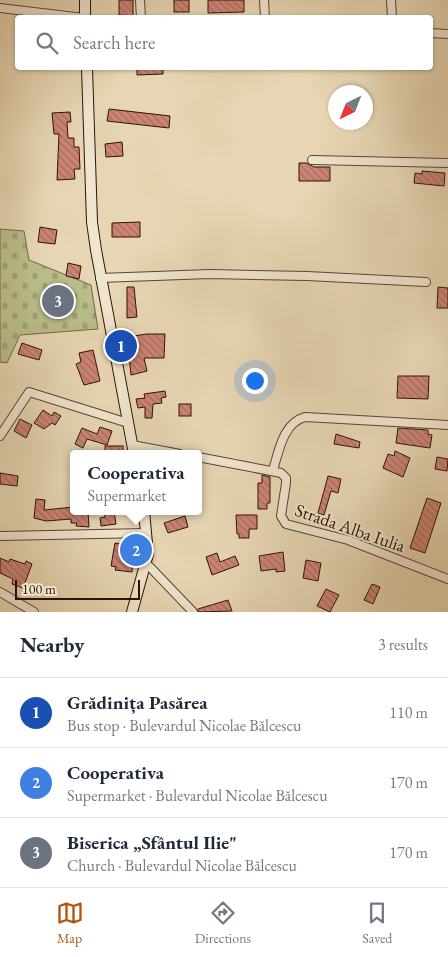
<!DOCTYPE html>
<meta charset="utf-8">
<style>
body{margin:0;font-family:"EB Garamond",serif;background:#f2f2f3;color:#1f2937}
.compass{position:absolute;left:328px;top:85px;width:45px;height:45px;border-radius:50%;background:#fff;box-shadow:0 1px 4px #0004;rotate:222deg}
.scale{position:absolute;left:15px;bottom:12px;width:125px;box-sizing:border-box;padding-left:5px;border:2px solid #2e1303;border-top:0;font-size:14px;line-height:18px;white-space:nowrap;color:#2e1303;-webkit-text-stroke:4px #efe4ce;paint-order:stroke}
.you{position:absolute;left:254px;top:380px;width:18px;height:18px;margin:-12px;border:4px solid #fff;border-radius:50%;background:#1a73e8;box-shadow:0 0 0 8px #1a73e833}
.badge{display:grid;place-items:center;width:32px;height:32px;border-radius:50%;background:#b45309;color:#fff;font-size:16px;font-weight:700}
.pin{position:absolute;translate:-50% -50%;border:2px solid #fff;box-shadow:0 1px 5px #0006}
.popup{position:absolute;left:70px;top:450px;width:132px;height:65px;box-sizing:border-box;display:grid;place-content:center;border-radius:5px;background:#fff;filter:drop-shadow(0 1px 4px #0005);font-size:16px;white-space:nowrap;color:#747a83}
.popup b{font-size:19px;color:#1f2937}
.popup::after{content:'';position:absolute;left:50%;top:100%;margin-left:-10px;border:10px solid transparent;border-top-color:#fff}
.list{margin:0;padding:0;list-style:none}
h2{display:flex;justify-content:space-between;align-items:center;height:65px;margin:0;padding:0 20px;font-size:21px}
h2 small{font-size:16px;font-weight:400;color:#747a83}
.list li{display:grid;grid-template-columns:32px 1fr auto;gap:15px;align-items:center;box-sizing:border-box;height:70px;padding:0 20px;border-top:1px solid #e0e1e3}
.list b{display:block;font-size:19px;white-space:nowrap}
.list p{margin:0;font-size:16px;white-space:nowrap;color:#747a83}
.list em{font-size:16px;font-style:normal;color:#747a83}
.icon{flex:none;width:28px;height:28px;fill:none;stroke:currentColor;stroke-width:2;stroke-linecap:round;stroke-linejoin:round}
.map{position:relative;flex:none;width:448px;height:612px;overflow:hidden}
.search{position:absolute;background:#fff;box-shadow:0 1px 4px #0004;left:15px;right:15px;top:15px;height:55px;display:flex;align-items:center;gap:12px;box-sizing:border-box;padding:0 18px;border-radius:5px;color:#747a83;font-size:19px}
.sheet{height:275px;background:#fff}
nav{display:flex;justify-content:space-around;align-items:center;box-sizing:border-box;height:70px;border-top:1px solid #e0e1e3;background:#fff;font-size:14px;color:#747a83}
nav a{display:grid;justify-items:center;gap:2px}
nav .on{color:#b45309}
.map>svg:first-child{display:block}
.cemetery{fill:url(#cemetery-stones);stroke:#746846}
.building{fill:url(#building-back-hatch);stroke:#2e1303}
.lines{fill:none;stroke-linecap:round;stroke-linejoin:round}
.street-casing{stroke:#5c442f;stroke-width:10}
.secondary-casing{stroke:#2e1303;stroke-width:12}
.street{stroke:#efe4ce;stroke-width:8}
.secondary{stroke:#efe4ce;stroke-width:10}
.labels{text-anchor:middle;stroke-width:4;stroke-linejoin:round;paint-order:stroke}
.street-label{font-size:18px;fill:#2e1303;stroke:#efe4ce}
</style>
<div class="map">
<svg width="448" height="612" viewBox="0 0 448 612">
<defs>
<pattern id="cemetery-stones" width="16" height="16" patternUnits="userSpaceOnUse" patternTransform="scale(1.25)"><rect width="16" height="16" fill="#b9bd8a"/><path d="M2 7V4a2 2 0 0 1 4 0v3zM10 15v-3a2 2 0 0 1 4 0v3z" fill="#9fa275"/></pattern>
<pattern id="building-back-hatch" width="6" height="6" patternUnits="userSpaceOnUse" patternTransform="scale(1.25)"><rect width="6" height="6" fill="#cc8476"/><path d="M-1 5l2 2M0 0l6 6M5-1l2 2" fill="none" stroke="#a66b5f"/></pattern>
</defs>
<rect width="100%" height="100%" fill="#e7d6b3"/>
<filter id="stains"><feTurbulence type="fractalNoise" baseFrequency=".004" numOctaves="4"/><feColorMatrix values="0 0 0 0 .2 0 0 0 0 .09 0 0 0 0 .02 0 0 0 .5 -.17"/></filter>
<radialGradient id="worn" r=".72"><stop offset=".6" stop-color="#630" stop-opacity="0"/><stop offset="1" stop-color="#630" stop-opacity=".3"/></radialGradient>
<path class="cemetery" d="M0,229L24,231L29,260L91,285L98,329L20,335L7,363L0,362Z"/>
<g class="building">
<path d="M119,0H133V16L119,15Z"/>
<rect x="174" y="0" width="15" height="12"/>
<path d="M208,0H244V12L208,13Z"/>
<path d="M137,68H163V74L137,75Z"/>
<path d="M109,109L170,116L169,128L107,121Z"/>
<path d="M70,112L71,122H67L68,138H74V147H79L80,169H74L75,179L57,180L59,134H54L52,113Z"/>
<path d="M122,142L123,156L106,157L105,144Z"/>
<path d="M299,163H307L314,167H330V181H299Z"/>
<path d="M422,171L445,173L444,186L414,183L415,173L422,174Z"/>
<path d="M140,222V237H112V223Z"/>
<path d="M40,227L57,230L55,244L38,242Z"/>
<path d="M68,263L81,266L79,279L66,276Z"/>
<path d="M127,287H134L137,317L127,318Z"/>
<path d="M438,287L448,288V308H437Z"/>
<path d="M54,291L70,300L65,311L47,306L45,295Z"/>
<path d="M147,334H165L164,358H144L147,371L131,375L127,337Z"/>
<path d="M22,343L42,350L39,360L18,354Z"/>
<path d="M93,350L100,381L84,385L76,364L81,362L79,353Z"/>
<path d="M398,376H429L428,399L397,398Z"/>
<path d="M165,391L166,397L161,398L162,403L153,404L152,418H145V407L138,408L136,399L145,398L144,394Z"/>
<rect x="179" y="404" width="12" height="12"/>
<path d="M43,410L52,416L54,412L61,416L55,425L52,423L44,429L34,423Z"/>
<path d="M20,419L32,425L26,438L14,431Z"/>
<path d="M100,427L112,431L107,445L87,439L83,448L75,444L82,428L97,434Z"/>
<path d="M398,428L428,430V434L432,435L430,448L396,443Z"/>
<path d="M336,434L360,442L359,448L334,444Z"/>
<rect x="105" y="446" width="18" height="8"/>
<path d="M395,451L410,458L403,477L383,468L388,454L394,456Z"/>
<path d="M437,457L448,459L447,471L435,469Z"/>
<path d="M0,473L18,476L17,486L0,484Z"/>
<path d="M262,475L270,477V503H267V509H258V483H262Z"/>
<path d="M328,476L341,479L338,493L331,491L324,515L318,513Z"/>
<path d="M427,498L441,503L425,553L410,548Z"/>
<path d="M36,499L45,500L44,510L74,507V511H88L89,527L76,526L77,523H71V519L46,521L34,518Z"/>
<path d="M104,511H114L116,524L101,526L100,518L105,517Z"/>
<path d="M236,515H257V529H249V538H239V534H237Z"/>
<path d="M185,516L188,527L168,533L164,523Z"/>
<path d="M115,543L122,544L120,558L133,560L132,572L115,570L116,567L111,566Z"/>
<path d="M283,552L285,571L276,572V569L261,571L259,556Z"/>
<path d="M217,553L220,562L235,556L239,565L212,575L206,557Z"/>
<path d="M0,558L9,562L10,559L25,564L26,561L32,564L23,588L12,584L13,579L0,573Z"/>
<path d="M306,560L321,563L318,581L303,578Z"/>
<path d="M372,584L380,587L373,604L364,600Z"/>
<path d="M326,589L339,595L330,612L317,606Z"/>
<path d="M228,600L232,611L198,612V609Z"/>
</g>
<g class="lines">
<defs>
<g id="street">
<path d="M140,0L141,18"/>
<path d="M264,0L265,18"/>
<path d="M391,0L392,18"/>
<path d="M0,8L84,18"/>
<path d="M430,33L448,34"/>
<path d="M312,160L448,163"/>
<path d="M100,278L210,274L307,276L426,282"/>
<path d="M0,436L29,392L128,423"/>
<path d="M132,445L180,454"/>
<path d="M198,457L281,473L286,478V483L281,516L286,524L348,540L448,579"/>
<path d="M273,470C279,451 283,423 305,417L448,425"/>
<path d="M0,536L147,533"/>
<path d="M147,564L193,612"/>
<path d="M0,592L34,612"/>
</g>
<g id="secondary">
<path d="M85,18V0"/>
<path d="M87,68L92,222L96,250L134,454"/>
<path d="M132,612L148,554L144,511"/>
</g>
</defs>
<use href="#street" class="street-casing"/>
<use href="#secondary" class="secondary-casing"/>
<use href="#street" class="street"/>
<use href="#secondary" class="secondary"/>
</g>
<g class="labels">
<g class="street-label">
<text transform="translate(350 528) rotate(19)" y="6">Strada Alba Iulia</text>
</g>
</g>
<rect width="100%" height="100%" filter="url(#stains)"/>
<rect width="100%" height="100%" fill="url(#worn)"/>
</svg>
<svg class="compass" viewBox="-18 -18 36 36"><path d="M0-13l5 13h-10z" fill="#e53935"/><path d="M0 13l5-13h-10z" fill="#747a83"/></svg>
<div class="scale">100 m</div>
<div class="you"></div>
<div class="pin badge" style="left:121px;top:346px;background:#1a4fb4">1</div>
<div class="pin badge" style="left:136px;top:550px;background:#3f7fe0">2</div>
<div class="popup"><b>Cooperativa</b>Supermarket</div>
<div class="pin badge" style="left:58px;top:301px;background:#6b7280">3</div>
<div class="search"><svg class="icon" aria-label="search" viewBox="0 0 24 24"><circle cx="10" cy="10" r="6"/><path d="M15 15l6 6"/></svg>Search here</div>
</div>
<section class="sheet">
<h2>Nearby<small>3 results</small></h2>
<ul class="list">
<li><span class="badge" style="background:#1a4fb4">1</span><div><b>Grădinița Pasărea</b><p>Bus stop · Bulevardul Nicolae Bălcescu</p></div><em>110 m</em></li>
<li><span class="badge" style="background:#3f7fe0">2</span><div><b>Cooperativa</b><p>Supermarket · Bulevardul Nicolae Bălcescu</p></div><em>170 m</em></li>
<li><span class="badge" style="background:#6b7280">3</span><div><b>Biserica „Sfântul Ilie&quot;</b><p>Church · Bulevardul Nicolae Bălcescu</p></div><em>170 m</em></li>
</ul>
</section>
<nav>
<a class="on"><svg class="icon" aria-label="map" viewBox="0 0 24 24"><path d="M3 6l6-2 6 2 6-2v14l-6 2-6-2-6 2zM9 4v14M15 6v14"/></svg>Map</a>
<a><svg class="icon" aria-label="directions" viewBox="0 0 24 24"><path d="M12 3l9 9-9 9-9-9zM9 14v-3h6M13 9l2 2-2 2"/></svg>Directions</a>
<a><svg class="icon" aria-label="saved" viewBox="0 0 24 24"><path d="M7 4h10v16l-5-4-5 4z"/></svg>Saved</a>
</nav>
